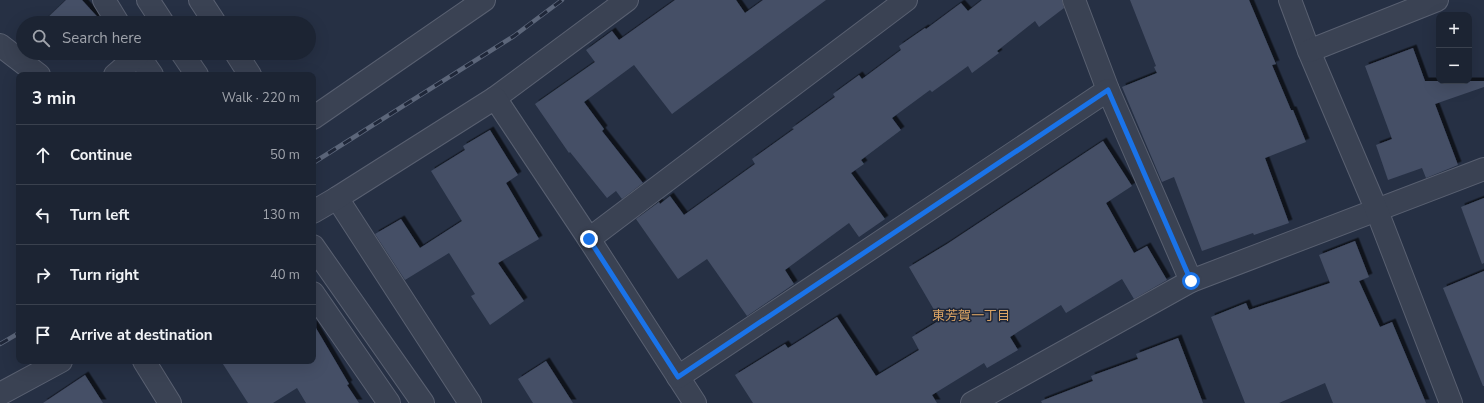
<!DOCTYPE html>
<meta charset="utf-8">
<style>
body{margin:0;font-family:"Nunito Sans","Noto Sans JP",sans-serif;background:#29303f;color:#f1f3f6}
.controls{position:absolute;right:12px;top:12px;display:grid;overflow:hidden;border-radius:8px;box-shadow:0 4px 16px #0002}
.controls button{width:36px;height:36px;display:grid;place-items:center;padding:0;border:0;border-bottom:1px solid #3a414e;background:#1c2433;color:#f1f3f6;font:20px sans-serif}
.stop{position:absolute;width:12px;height:12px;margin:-9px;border:3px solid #1a73e8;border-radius:50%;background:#fff}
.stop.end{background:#1a73e8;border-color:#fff;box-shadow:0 1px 4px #0008}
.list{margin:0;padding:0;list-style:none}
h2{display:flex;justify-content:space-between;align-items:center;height:52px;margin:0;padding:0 16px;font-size:17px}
h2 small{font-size:13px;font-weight:400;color:#a0a4ac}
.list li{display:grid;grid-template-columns:26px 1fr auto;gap:12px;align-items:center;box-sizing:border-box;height:60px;padding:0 16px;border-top:1px solid #3a414e}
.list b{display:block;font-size:15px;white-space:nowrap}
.list em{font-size:13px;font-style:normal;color:#a0a4ac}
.icon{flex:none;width:22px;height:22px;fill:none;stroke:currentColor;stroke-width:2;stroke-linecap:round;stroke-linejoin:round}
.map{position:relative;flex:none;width:1484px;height:403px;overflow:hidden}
.search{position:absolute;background:#1c2433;box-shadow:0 4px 16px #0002;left:16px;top:16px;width:300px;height:44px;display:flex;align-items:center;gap:10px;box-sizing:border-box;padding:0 14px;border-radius:22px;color:#a0a4ac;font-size:15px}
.panel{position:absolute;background:#1c2433;box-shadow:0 4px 16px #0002;left:16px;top:72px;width:300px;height:292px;border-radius:8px}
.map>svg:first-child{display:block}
.building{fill:#454f66;filter:url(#shadow)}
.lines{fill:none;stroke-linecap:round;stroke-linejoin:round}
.minor-casing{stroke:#596071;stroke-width:24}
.minor{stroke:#3a4253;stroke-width:22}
.rail-casing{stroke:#5c667a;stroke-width:4.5}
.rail{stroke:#1f2739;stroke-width:3;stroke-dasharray:9;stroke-linecap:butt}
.route{stroke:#1a73e8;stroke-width:5}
.labels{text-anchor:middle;stroke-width:3;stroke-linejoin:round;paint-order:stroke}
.neighbourhood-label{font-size:13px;fill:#dba465;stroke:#1f2739}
</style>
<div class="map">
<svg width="1484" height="403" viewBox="0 0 1484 403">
<defs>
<filter id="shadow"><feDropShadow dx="3.5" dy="-3.5" stdDeviation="0" flood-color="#0009"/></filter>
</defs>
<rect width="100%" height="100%" fill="#263044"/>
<g class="building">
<path d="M66,0H82L103,23H42Z"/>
<path d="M675,0H736L745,13L763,0H826L672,114L634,65L584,102L604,129L602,131L643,183L622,199L616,191L607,198L570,152L569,153L535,104L595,62L586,50L612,31L619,40Z"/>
<path d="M982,0H1062L1064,8L1039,27L1035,21L997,51L999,53L972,73L968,66L932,92L930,90L892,118L901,130L861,160L864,164L851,173L885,219L859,237L849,223L785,270L794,284L747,316L707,259L678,279L636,219L659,202L660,204L670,196L684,215L755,164L752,159L794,129L792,128L835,97L833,94L859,75L862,79L901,50L899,46L925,28L926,29L961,3L968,11Z"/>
<path d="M1130,0H1249L1276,64L1272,65L1291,110H1293L1306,142L1265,158L1289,223L1254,235L1253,233L1202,251L1174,177L1162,182L1122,87L1157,73L1154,67L1156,66Z"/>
<path d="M1413,48L1425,81H1484V87L1435,104L1458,165L1426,178L1422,168L1388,180L1376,145L1392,139L1365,66Z"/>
<path d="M490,130L518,175L506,183L539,239L498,263L524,301L490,325L471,296L475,294L449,253L405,280L375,234L401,219L420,248L462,221L431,171L465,150L463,146Z"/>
<path d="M1103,141L1132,186L1106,203L1134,253L1147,246L1167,280L1134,299L1122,279L1066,313L1061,305L1010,337L1018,350L987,368L984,363L932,395L937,403H753L735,375L785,344L788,348L837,317L876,376L919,350L912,337L940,320L909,267L947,244Z"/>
<path d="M1484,198V263L1482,264L1461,207Z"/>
<path d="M1355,241L1369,277L1359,281L1380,327L1392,322L1426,403H1333L1325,383L1279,403H1245L1211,317L1246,303L1249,310L1330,283L1319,255Z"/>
<path d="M1484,271V386H1483L1443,288Z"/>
<path d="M313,323L349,384L347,385L359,403H306L297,388L273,403H248L221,361H313Z"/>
<path d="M1178,338L1203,403H1042L1041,401L1093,381L1091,376L1138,359L1136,354Z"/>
<path d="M546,361L573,403H533L518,379Z"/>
<path d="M85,375L103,403H43Z"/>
</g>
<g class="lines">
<defs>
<g id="minor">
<path d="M104,0L118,23"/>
<path d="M148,0L163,23"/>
<path d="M200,0L215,23"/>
<path d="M1074,0L1108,90L1191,281L1484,169"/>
<path d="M1290,0L1309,51L1377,211L1451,403"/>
<path d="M0,45L39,75"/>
<path d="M1309,51L1437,0"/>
<path d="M137,53L152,75"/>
<path d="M182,53L197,75"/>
<path d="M236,53L250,75"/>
<path d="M115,75L138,55"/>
<path d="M495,98L627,0"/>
<path d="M313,118L484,0"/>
<path d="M337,198L470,403"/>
<path d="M313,212L337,198L495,98L589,239L695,403"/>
<path d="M589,239L906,0"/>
<path d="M313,246L423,403"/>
<path d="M313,293L389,403"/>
<path d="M144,361L170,403"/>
<path d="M678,377L1108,90"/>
<path d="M0,394L61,361"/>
<path d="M972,403L1191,281"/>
</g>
</defs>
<use href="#minor" class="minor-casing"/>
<use href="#minor" class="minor"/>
<defs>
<g id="rail">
<path d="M313,163L514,36L562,0"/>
<path d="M0,344L19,333"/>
</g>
</defs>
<use href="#rail" class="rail-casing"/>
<use href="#rail" class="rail"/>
</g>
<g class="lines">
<path class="route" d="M589,239L678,377L1108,90L1191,281"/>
</g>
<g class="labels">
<g class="neighbourhood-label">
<text x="971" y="320">東芳賀一丁目</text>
</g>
</g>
</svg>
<div class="controls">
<button>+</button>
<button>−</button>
</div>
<div class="stop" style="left:1191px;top:281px"></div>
<div class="stop end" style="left:589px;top:239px"></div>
<div class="search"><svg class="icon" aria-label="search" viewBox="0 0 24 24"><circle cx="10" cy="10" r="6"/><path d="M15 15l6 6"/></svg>Search here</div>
<section class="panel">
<h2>3 min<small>Walk · 220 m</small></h2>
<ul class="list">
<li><svg class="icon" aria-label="ahead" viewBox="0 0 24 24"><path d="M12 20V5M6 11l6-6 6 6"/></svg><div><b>Continue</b></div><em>50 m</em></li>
<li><svg class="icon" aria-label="left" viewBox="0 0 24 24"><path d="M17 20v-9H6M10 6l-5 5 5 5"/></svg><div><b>Turn left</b></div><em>130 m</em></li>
<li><svg class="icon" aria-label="right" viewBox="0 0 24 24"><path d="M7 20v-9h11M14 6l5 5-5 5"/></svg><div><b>Turn right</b></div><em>40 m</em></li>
<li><svg class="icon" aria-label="arrive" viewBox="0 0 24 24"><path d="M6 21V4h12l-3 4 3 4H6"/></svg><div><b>Arrive at destination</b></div></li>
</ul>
</section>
</div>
